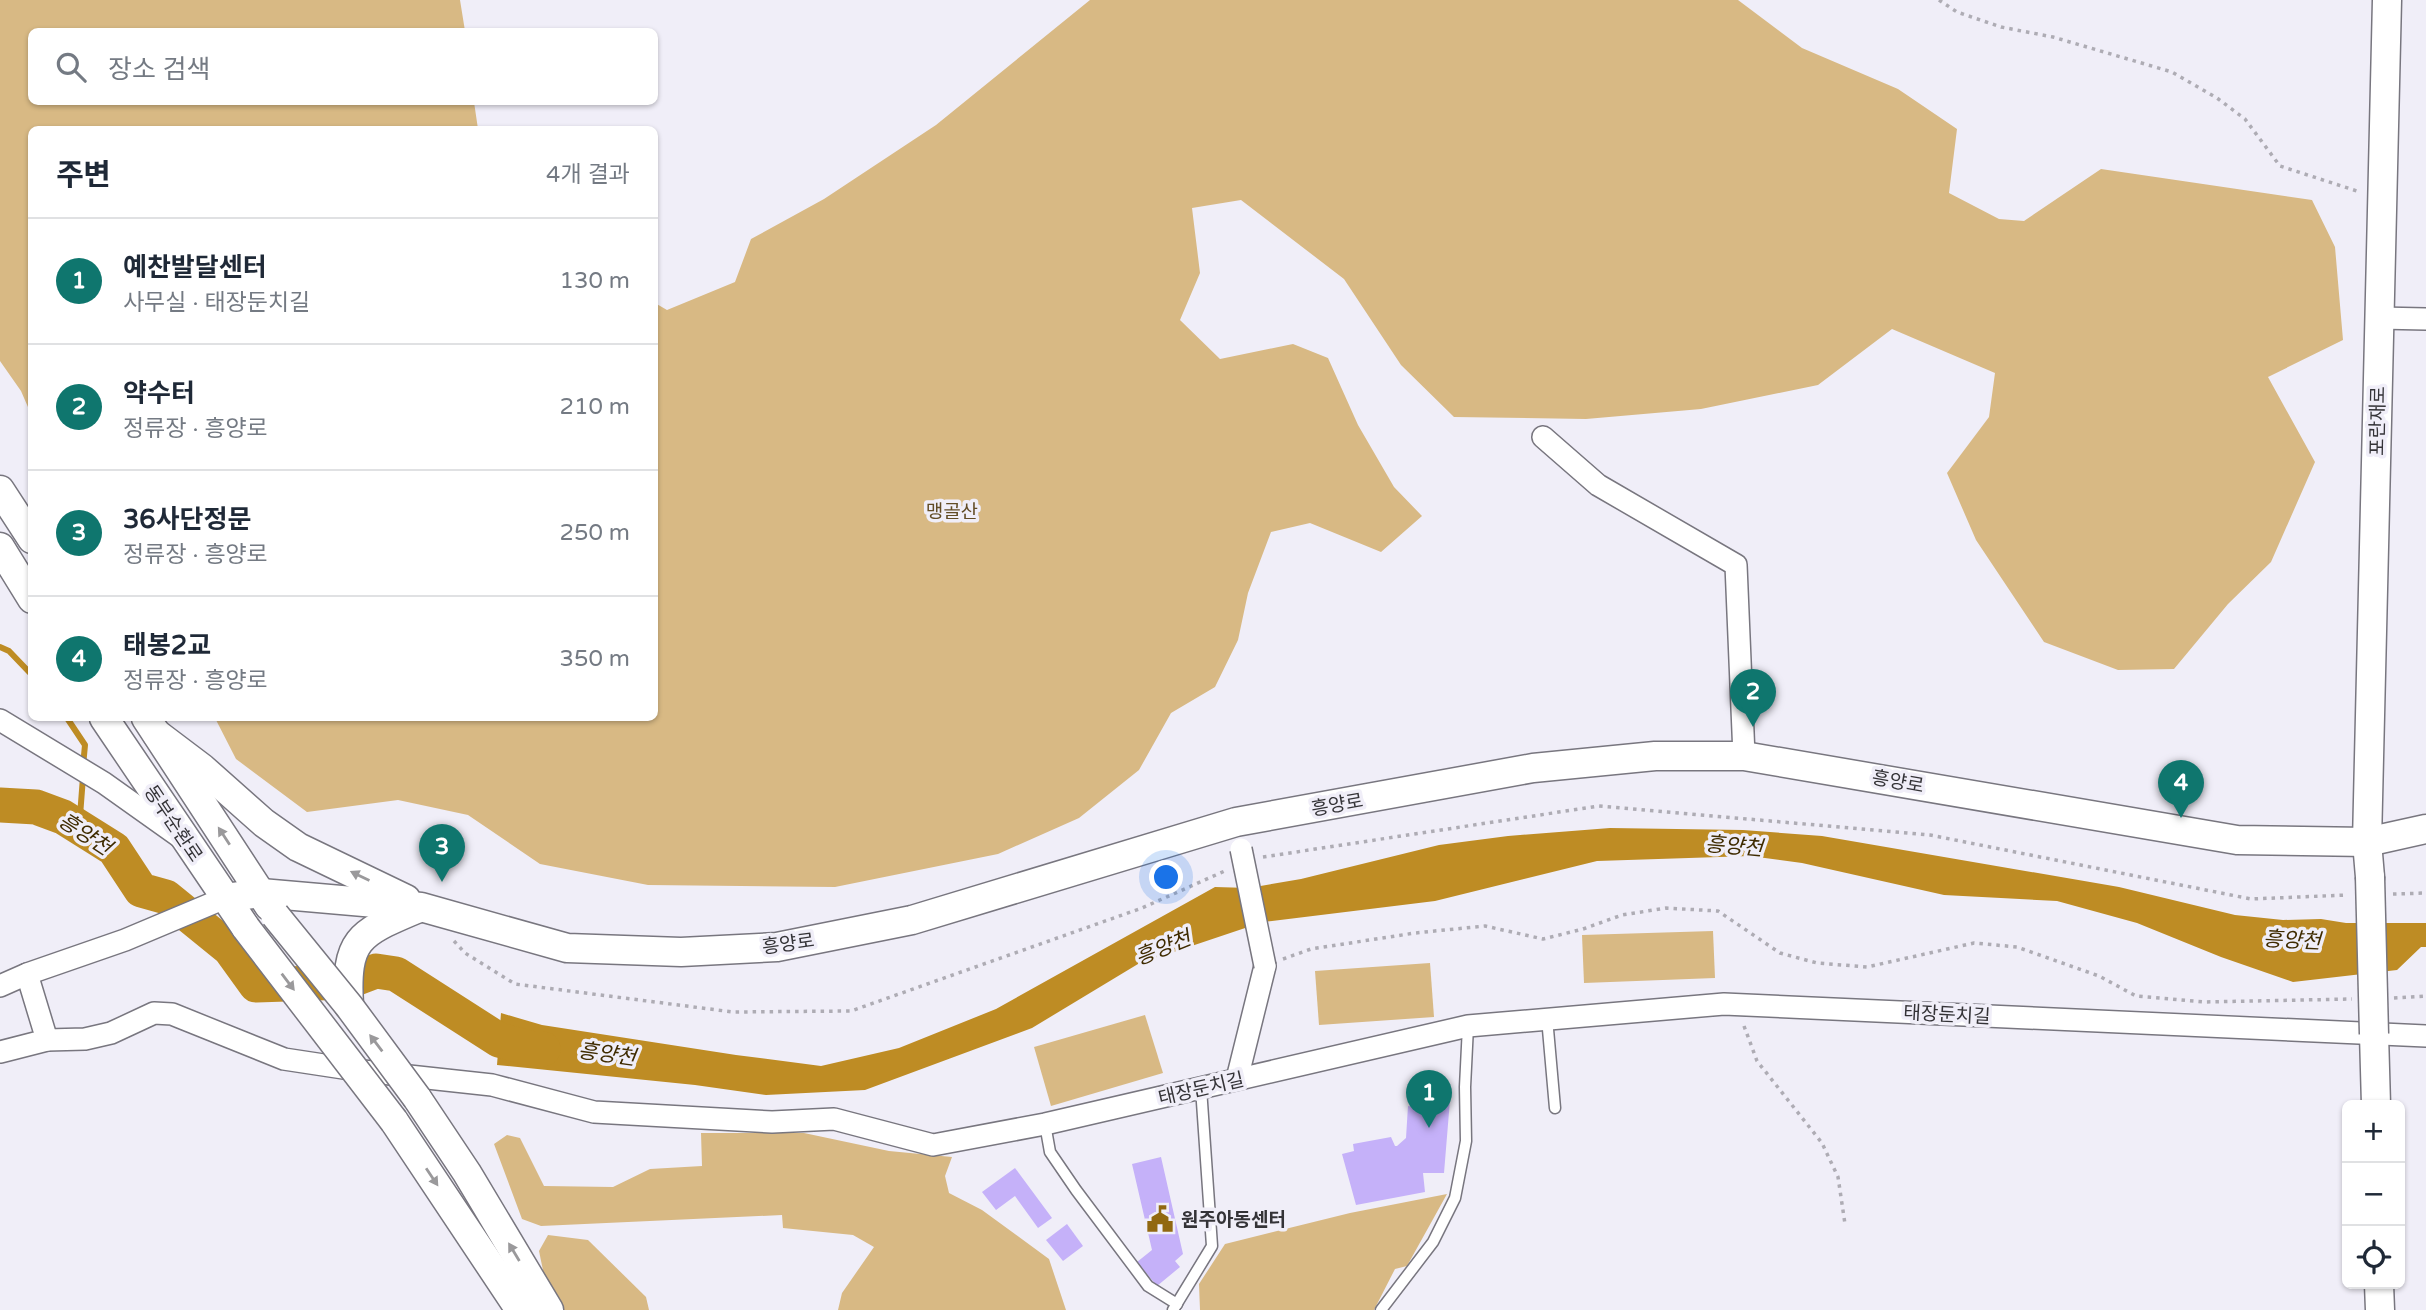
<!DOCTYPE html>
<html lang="ko">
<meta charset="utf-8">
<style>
body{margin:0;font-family:"Varela Round","Noto Sans KR",sans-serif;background:#f2f2f3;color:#1f2937}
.controls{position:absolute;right:21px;bottom:21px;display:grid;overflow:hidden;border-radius:10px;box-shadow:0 2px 5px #0004}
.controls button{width:63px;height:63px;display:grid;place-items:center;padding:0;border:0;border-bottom:2px solid #e0e1e3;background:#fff;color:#1f2937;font:35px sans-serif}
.you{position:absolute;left:1167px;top:878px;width:24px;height:24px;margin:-18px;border:5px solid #fff;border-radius:50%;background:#1a73e8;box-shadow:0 0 0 10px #1a73e833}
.badge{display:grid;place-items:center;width:46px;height:46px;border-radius:50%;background:#0f766e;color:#fff;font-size:23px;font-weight:700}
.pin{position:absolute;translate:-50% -58px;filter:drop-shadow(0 2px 4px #0008)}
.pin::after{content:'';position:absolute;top:37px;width:24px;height:21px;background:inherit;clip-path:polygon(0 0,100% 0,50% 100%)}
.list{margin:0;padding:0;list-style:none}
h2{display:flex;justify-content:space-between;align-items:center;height:91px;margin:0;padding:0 28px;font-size:30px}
h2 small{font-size:23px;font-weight:400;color:#747a83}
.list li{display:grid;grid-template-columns:46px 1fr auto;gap:21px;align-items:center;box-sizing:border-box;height:126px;padding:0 28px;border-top:2px solid #e0e1e3}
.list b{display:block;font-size:26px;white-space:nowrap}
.list p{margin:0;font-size:23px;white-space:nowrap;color:#747a83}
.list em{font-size:23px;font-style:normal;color:#747a83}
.icon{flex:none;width:38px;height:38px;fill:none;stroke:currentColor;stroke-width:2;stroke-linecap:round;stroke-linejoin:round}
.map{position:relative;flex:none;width:2426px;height:1310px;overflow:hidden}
.search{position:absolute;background:#fff;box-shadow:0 2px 5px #0004;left:28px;top:28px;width:630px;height:77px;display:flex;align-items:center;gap:18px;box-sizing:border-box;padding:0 24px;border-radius:10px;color:#747a83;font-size:26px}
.panel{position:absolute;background:#fff;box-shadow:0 2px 5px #0004;left:28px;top:126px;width:630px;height:595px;border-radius:10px}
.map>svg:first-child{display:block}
.green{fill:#d8b984}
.water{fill:#be8c24}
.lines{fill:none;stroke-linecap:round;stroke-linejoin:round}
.stream{stroke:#be8c24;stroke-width:6}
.river{stroke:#be8c24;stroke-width:35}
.building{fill:#c5b1f9}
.lane-casing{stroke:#78767f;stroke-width:13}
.street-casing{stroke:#78767f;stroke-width:24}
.secondary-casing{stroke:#78767f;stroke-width:31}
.path{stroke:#aeacb4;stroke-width:3.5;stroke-dasharray:3.5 5;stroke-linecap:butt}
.lane{stroke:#fff;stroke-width:10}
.street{stroke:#fff;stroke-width:21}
.secondary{stroke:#fff;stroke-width:28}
.street-bridge-casing{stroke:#78767f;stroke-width:24;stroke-linecap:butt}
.secondary-bridge-casing{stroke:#78767f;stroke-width:31;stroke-linecap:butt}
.street-bridge{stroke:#fff;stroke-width:21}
.secondary-bridge{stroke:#fff;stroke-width:28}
.oneway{fill:#9a999b}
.labels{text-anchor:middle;stroke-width:7;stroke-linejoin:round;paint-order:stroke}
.street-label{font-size:19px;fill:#343337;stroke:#f0eef8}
.park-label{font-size:19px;fill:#624c25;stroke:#f0eef8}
.poi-label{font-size:19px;font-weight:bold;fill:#343337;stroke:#f0eef8;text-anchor:start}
.water-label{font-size:21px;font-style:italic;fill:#3f2b00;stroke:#f0eef8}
</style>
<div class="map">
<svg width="2426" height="1310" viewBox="0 0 2426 1310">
<rect width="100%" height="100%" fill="#f0eef8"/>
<g class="green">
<path d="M0,0H460L465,31L32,32V102H474L478,129L32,130L31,414L21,391L0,361Z"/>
<path d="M1090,0H1738L1802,48L1898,89L1957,129L1949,193L1999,219L2024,221L2101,169L2312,200L2335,247L2343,340L2268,377L2315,462L2271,562L2228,604L2174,669L2118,670L2044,642L1976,540L1947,473L1989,417L1995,373L1892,329L1818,385L1701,409L1586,419L1454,417L1401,365L1344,279L1241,200L1192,208L1200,273L1180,320L1220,359L1293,344L1328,358L1358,425L1394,487L1422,516L1381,552L1310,523L1271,532L1248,593L1238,640L1215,687L1171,713L1139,770L1079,818L998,854L835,887L648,885L540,864L468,815L398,800L307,812L236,759L215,718H654L655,303L667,310L735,282L751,239L824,199L936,125Z"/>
<path d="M1713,931L1715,978L1584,983L1582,935Z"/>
<path d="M1430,963L1434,1017L1319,1025L1315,971Z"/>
<path d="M1145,1015L1163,1073L1051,1106L1034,1047Z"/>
<path d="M701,1133H804L889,1151L952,1157L945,1176L949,1193L982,1210L1049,1259L1066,1310H838L842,1293L874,1247L853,1235L783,1228L782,1215L541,1226L522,1219L494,1144L507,1135L520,1138L544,1186L613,1187L650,1169L702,1166Z"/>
<path d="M1447,1194L1407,1266L1395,1269L1374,1310H1200L1199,1284L1225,1244L1350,1213Z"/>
<path d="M548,1235L588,1240L646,1297L649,1310H564L545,1280L539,1251Z"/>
</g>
<path class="water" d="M1610,828L1743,830L1822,836L2119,887L2235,915L2283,920L2321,919L2346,923H2426V947H2421L2397,970L2293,982L2221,957L2137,923L2057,901L1944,895L1802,863L1750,856L1597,861L1435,901L1263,922L1138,964L1032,1028L865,1090L766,1095L695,1085L497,1065L501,1013L542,1025L736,1055L821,1066L899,1048L996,1009L1215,887L1249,888L1301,879L1439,845L1508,836Z"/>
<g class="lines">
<g class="stream">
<path d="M0,647L9,651L32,675"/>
<path d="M67,718L85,745L83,766"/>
<path d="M79,829L83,777"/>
</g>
<path class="river" d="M0,805L36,807L63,817L114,849L141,890L166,897L230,949L256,985L347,982L376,971L396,974L499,1040L533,1049H543"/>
</g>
<g class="building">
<path d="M1423,1097L1450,1100L1444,1173H1423L1425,1192L1356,1205L1342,1154L1354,1151L1353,1144L1391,1137L1395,1146H1397L1406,1138L1408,1106L1422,1108Z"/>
<path d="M1161,1157L1183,1254L1175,1261L1180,1267L1157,1286L1137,1262L1152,1250L1132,1164Z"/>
<path d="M1015,1168L1052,1218L1038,1228L1015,1196L996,1210L982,1192Z"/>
<path d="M1067,1224L1083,1246L1063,1261L1046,1240Z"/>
</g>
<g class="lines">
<defs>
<g id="lane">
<path d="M1547,1018L1555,1108"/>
<path d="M1045,1124L1050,1152L1076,1190L1148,1286L1177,1304"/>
<path d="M1173,1310L1212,1246L1201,1088"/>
<path d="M1381,1310L1433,1242L1455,1198L1466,1141L1465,1087L1468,1026"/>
</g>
<g id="street">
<path d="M2379,318L2426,319"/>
<path d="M1543,437L1598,485L1736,565L1744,756"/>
<path d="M0,720L104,783L180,837"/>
<path d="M0,986L27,974L125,940L225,898"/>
<path d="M47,1040L85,1039L111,1033L154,1013L172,1014L284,1059L363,1071L492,1085L594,1112L772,1122L834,1119L933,1145L1045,1124L1468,1026L1724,1004L2426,1036"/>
<path d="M0,1052L47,1040L27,974"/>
<path d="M1237,1079L1265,966"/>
</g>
<g id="secondary">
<path d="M0,490L32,539"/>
<path d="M0,547L32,599"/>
<path d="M104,718L246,928"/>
<path d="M146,718L269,906"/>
<path d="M157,734L202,768L264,823L298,847L406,899"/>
<path d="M2370,877L2367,842L2387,0"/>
<path d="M225,898L261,893L421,907L567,948L681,952L777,947L912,920L1236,822L1533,768L1655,756H1744L2237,840L2367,842L2426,829"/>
<path d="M349,1006C345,937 360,933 419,908"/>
<path d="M2374,1034L2376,1105"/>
<path d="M417,1098L467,1173L549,1310"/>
<path d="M394,1121L520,1310"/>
<path d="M2379,1284L2380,1310"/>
</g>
</defs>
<use href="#lane" class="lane-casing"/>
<use href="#street" class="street-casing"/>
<use href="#secondary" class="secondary-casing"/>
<g class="path">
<path d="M1939,0L1957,12L2001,27L2053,37L2172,72L2217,98L2245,119L2280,166L2360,192"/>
<path d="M1263,857L1599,806L1930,835L2251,899L2347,895"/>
<path d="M2393,894L2426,893"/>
<path d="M454,941L465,953L515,984L733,1012L851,1011L1142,908L1227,870"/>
<path d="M1283,959L1311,949L1415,933L1485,926L1543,939L1583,929L1622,915L1666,908L1718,911L1780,953L1817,963L1867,967L1974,943L2017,947L2099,976L2136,996L2204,1002L2352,999"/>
<path d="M2394,998L2426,996"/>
<path d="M1744,1026L1757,1061L1822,1143L1838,1177L1845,1224"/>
</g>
<use href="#lane" class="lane"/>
<use href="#street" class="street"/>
<use href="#secondary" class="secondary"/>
<defs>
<path id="street-bridge" d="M1241,849L1265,966"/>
<g id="secondary-bridge">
<path d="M2370,877L2374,1034"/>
<path d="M275,915L349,1006L417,1098"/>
<path d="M246,928L394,1121"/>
</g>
</defs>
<use href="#street-bridge" class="street-bridge-casing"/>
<use href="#secondary-bridge" class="secondary-bridge-casing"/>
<use href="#street-bridge" class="street-bridge"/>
<use href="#secondary-bridge" class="secondary-bridge"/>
</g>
<defs><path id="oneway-solid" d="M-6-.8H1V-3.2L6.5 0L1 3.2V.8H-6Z" transform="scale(1.75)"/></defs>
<g class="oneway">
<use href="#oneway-solid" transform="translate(224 836) rotate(-123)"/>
<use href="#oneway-solid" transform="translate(360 876) rotate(-154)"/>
<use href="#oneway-solid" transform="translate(288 982) rotate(53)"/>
<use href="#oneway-solid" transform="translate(376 1043) rotate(-127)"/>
<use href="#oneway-solid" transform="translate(432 1177) rotate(56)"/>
<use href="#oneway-solid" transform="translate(514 1252) rotate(-121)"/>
</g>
<defs>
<symbol id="civic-bare" viewBox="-9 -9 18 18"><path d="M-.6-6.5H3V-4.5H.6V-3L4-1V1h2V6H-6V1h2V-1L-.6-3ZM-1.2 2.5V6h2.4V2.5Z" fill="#916810" stroke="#f0eef8" stroke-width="2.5" paint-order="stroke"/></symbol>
</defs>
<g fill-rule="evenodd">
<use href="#civic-bare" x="1141" y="1200" width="38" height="38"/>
</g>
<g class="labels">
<g class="street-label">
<text transform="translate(2377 421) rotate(-89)" y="7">포란재로</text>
<text transform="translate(1898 781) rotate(10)" y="7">흥양로</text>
<text transform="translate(1337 804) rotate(-10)" y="7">흥양로</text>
<text transform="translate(174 823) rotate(56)" y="7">동부순환로</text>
<text transform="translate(788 943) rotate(-8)" y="7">흥양로</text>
<text transform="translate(1947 1014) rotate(3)" y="7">태장둔치길</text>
<text transform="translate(1201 1088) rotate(-13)" y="7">태장둔치길</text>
</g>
<g class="park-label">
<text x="952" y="518">맹골산</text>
</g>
<g class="poi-label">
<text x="1181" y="1226">원주아동센터</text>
</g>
<g class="water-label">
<text transform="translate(85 834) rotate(33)" y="7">흥양천</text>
<text transform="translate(1734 846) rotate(5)" y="7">흥양천</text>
<text transform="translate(2292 940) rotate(3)" y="7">흥양천</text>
<text transform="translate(1163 948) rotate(-22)" y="7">흥양천</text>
<text transform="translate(607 1054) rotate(8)" y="7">흥양천</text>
</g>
</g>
</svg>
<div class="controls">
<button>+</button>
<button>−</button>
<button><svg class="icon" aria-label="locate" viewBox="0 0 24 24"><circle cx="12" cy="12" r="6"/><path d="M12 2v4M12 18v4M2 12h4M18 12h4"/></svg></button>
</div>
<div class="you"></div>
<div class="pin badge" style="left:1429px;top:1128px">1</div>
<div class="pin badge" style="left:1753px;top:727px">2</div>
<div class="pin badge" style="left:442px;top:882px">3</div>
<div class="pin badge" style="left:2181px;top:818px">4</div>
<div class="search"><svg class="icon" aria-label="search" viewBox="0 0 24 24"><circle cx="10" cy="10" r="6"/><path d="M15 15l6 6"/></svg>장소 검색</div>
<section class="panel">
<h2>주변<small>4개 결과</small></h2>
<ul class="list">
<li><span class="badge">1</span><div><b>예찬발달센터</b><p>사무실 · 태장둔치길</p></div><em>130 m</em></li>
<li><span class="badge">2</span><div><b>약수터</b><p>정류장 · 흥양로</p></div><em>210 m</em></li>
<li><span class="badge">3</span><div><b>36사단정문</b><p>정류장 · 흥양로</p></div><em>250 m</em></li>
<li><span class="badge">4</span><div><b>태봉2교</b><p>정류장 · 흥양로</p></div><em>350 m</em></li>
</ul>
</section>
</div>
